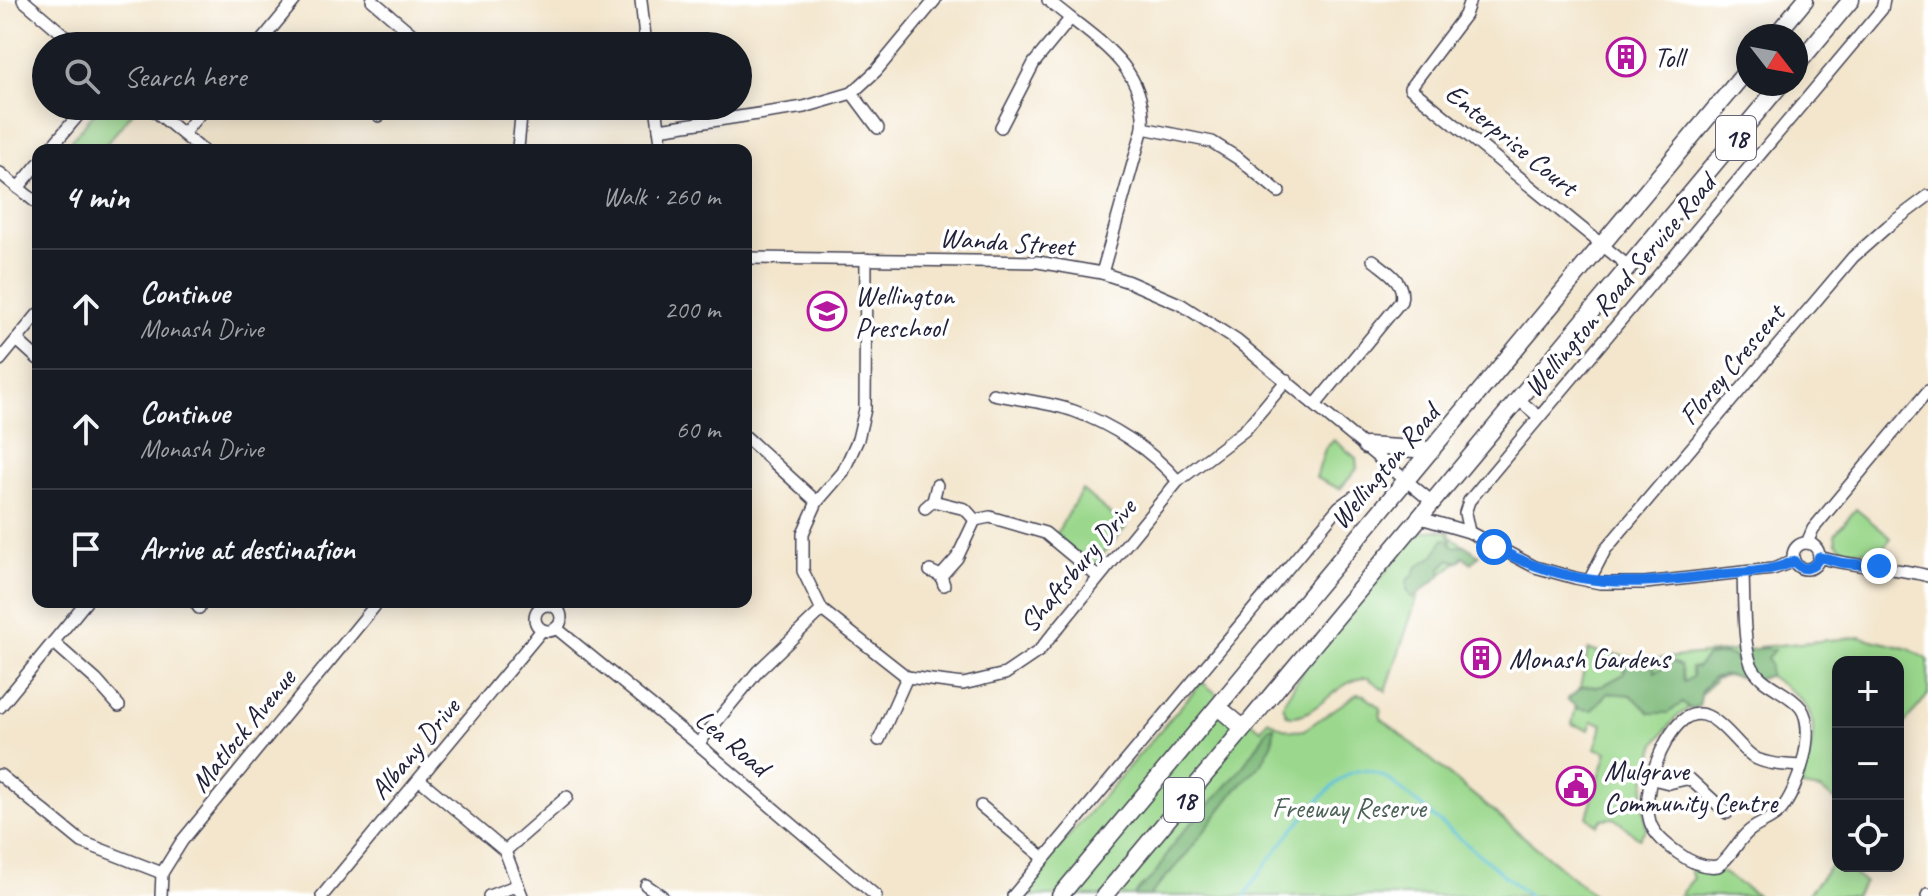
<!DOCTYPE html>
<meta charset="utf-8">
<style>
body{margin:0;font-family:Caveat,sans-serif;background:#242831;color:#f1f3f6}
.controls{position:absolute;right:24px;bottom:24px;display:grid;overflow:hidden;border-radius:16px;box-shadow:0 4px 20px #0003}
.controls button{width:72px;height:72px;display:grid;place-items:center;padding:0;border:0;border-bottom:2px solid #363941;background:#171b24;color:#f1f3f6;font:40px sans-serif}
.compass{position:absolute;left:1736px;top:24px;width:72px;height:72px;border-radius:50%;background:#171b24;box-shadow:0 4px 20px #0003;rotate:121deg}
.stop{position:absolute;width:24px;height:24px;margin:-18px;border:6px solid #1a73e8;border-radius:50%;background:#fff}
.stop.end{background:#1a73e8;border-color:#fff;box-shadow:0 2px 8px #0008}
.list{margin:0;padding:0;list-style:none}
h2{display:flex;justify-content:space-between;align-items:center;height:104px;margin:0;padding:0 32px;font-size:34px}
h2 small{font-size:26px;font-weight:400;color:#9ea1a6}
.list li{display:grid;grid-template-columns:52px 1fr auto;gap:24px;align-items:center;box-sizing:border-box;height:120px;padding:0 32px;border-top:2px solid #363941}
.list b{display:block;font-size:30px;white-space:nowrap}
.list p{margin:0;font-size:26px;white-space:nowrap;color:#9ea1a6}
.list em{font-size:26px;font-style:normal;color:#9ea1a6}
.icon{flex:none;width:44px;height:44px;fill:none;stroke:currentColor;stroke-width:2;stroke-linecap:round;stroke-linejoin:round}
.map{position:relative;flex:none;width:1928px;height:896px;overflow:hidden}
.search{position:absolute;background:#171b24;box-shadow:0 4px 20px #0003;left:32px;top:32px;width:720px;height:88px;display:flex;align-items:center;gap:20px;box-sizing:border-box;padding:0 28px;border-radius:44px;color:#9ea1a6;font-size:30px}
.panel{position:absolute;background:#171b24;box-shadow:0 4px 20px #0003;left:32px;top:144px;width:720px;height:464px;border-radius:16px}
.map>svg:first-child{display:block}
.green{fill:#9bd88d;stroke:#5e7d64;stroke-width:2}
.forest{fill:#7cb878;stroke:#4f6d5a;stroke-width:2}
.lines{fill:none;stroke-linecap:round;stroke-linejoin:round}
.stream{stroke:#57bfd4;stroke-width:3}
.minor-casing{stroke:#413f51;stroke-width:14}
.highway-casing{stroke:#413f51;stroke-width:19}
.minor{stroke:#fff;stroke-width:11}
.highway{stroke:#fff;stroke-width:16}
.route{stroke:#1a73e8;stroke-width:10}
.labels{text-anchor:middle;stroke-width:7;stroke-linejoin:round;paint-order:stroke}
.shield{fill:#fff;stroke:#646476;stroke-width:2}
.shield-label{font-size:26px;font-weight:bold;fill:#22223b}
.poi-label{font-size:28px;fill:#22223b;stroke:#fff;text-anchor:start}
.street-label{font-size:28px;fill:#22223b;stroke:#fff}
.park-label{font-size:28px;fill:#4c6258;stroke:#fff}
</style>
<div class="map">
<svg width="1928" height="896" viewBox="0 0 1928 896">
<rect width="100%" height="100%" fill="#fff"/>
<filter id="ink" filterUnits="userSpaceOnUse"><feTurbulence type="fractalNoise" baseFrequency=".0125" numOctaves="2"/><feDisplacementMap in="SourceGraphic" scale="16" xChannelSelector="R" yChannelSelector="G"/><feConvolveMatrix kernelMatrix="1 2 1 2 8 2 1 2 1" color-interpolation-filters="sRGB"/></filter>
<filter id="wash" filterUnits="userSpaceOnUse"><feTurbulence type="fractalNoise" baseFrequency=".006" numOctaves="4" result="noise"/><feDisplacementMap in="SourceGraphic" scale="32" xChannelSelector="R" yChannelSelector="G"/><feGaussianBlur stdDeviation="1.8" result="paint"/><feColorMatrix in="noise" values="0 0 0 0 0 0 0 0 0 0 0 0 0 0 0 0 0 1.4 0 .05"/><feComposite in="paint" operator="in"/></filter>
<g filter="url(#wash)">
<rect width="100%" height="100%" fill="#f3e6cd"/>
<g class="green">
<path d="M100,106H126L133,112L101,150H63Z"/>
<path d="M1334,440L1356,458L1357,469L1340,489L1316,478L1325,449Z"/>
<path d="M1082,490L1126,527L1093,566L1055,536Z"/>
<path d="M1856,509L1891,538L1880,552L1845,549L1836,543L1835,534Z"/>
<path d="M1436,530L1450,532L1449,536L1472,550L1419,592L1386,691L1368,678C1338,676 1314,723 1287,715L1283,706L1285,700L1306,666L1414,538L1421,532Z"/>
<path d="M1860,637L1909,649L1928,660V695L1898,731V662H1838V802L1821,790L1801,787C1808,754 1827,721 1795,694C1782,683 1766,677 1757,662L1759,647Z"/>
<path d="M1588,650L1647,660L1741,650L1744,667L1731,675L1715,679L1692,706L1676,717L1656,743L1646,779L1643,795L1646,829L1639,838L1614,818L1602,819L1597,825L1587,817L1607,752L1595,748L1603,724L1592,721L1589,730L1572,724Z"/>
<path d="M1202,682L1261,729L1268,720C1280,727 1290,733 1304,730L1357,694L1364,695L1380,708L1381,718L1595,896H1017Z"/>
<path d="M1836,860L1838,866H1844L1865,883L1854,896H1806Z"/>
<path d="M1690,868L1712,874L1722,872L1758,896H1679L1693,879Z"/>
</g>
<g class="forest">
<path d="M1444,539L1451,540L1450,544L1455,547L1464,545L1479,555L1472,563L1463,557L1457,562L1450,559L1441,568V575L1413,598C1406,593 1406,587 1408,579L1413,576C1416,564 1424,564 1432,557C1437,553 1440,544 1444,539Z"/>
<path d="M1764,648L1774,650L1767,658L1770,666L1769,676L1755,679L1725,675L1712,678L1702,691L1699,706L1691,709L1682,703L1668,713H1650L1631,695L1608,693L1592,710L1579,709L1567,699L1583,687L1602,686L1624,674L1629,659L1653,664L1655,672L1673,662L1680,666L1684,682L1693,676L1691,668L1697,667L1707,656L1725,654L1733,656L1737,662L1746,659L1744,650Z"/>
<path d="M1274,727L1273,742L1262,763L1237,789L1185,856L1149,896H1134C1139,886 1149,882 1155,874C1164,861 1171,844 1182,833C1213,801 1247,768 1268,728Z"/>
</g>
<g class="lines">
<path class="stream" d="M1245,896C1258,871 1327,783 1351,773C1366,766 1380,773 1392,782L1529,896"/>
</g>
</g>
<g filter="url(#ink)">
<g class="lines">
<defs>
<g id="minor">
<path d="M23,0L77,46"/>
<path d="M372,0L426,46"/>
<path d="M641,0L646,46"/>
<path d="M1048,0C1091,37 1147,64 1143,128L1102,273"/>
<path d="M1470,0L1465,15L1410,88L1628,266"/>
<path d="M257,46L295,0"/>
<path d="M852,93L878,128"/>
<path d="M149,106L202,150"/>
<path d="M656,106L662,150"/>
<path d="M379,116L385,106"/>
<path d="M1001,127L1034,63L1070,19"/>
<path d="M1143,128L1212,142L1239,159L1279,192"/>
<path d="M659,129L804,107L852,93L876,71L935,0"/>
<path d="M183,134L206,106"/>
<path d="M518,148L522,106"/>
<path d="M49,150L86,106"/>
<path d="M0,173L38,204"/>
<path d="M18,188L38,164"/>
<path d="M746,258L1038,262L1102,273L1129,282L1182,305L1236,340L1431,501"/>
<path d="M866,259L865,409L858,439L843,472L817,502L803,533V571L822,610L907,677L963,684L1005,674L1039,651L1178,481L1245,430L1287,380"/>
<path d="M17,340L38,359"/>
<path d="M0,360L38,314"/>
<path d="M993,394C1019,400 1048,402 1074,411C1113,425 1151,450 1178,481"/>
<path d="M1517,398L1539,417"/>
<path d="M1316,404L1401,301C1406,281 1386,271 1373,260"/>
<path d="M746,437L817,502"/>
<path d="M933,501L965,509L975,520L990,517L1045,533L1098,577"/>
<path d="M925,508L933,501L937,485"/>
<path d="M1417,517L1469,532L1535,567L1575,578L1600,583H1645L1743,572L1773,569L1794,561"/>
<path d="M1469,532L1465,513L1469,501L1861,34L1882,9L1884,0"/>
<path d="M1807,543L1813,529L1928,391"/>
<circle cx="1806" cy="556" r="13"/>
<path d="M1819,557C1854,568 1892,566 1928,576"/>
<path d="M930,571L941,576L944,585"/>
<path d="M1743,572C1744,595 1743,644 1751,664C1760,686 1787,690 1801,708C1817,731 1798,790 1781,810C1771,822 1756,823 1746,834C1736,844 1730,858 1718,866C1704,868 1690,862 1678,853C1667,845 1654,835 1650,822C1641,793 1661,738 1683,720C1712,697 1735,748 1757,759C1770,765 1786,765 1800,766"/>
<path d="M941,576L957,558L975,520"/>
<path d="M1589,581L1605,550L1853,257L1888,226L1928,196"/>
<path d="M195,602L199,608"/>
<circle cx="548" cy="618" r="13"/>
<path d="M556,628L698,744L876,896"/>
<path d="M53,642L96,680L119,706"/>
<path d="M0,707L86,602"/>
<path d="M879,740L907,677"/>
<path d="M698,744L758,671L822,610"/>
<path d="M0,775L82,842L162,873"/>
<path d="M419,779L505,851L522,896"/>
<path d="M1653,779L1669,783L1686,779L1691,780L1727,813"/>
<path d="M981,806L1044,858"/>
<path d="M505,851L567,797"/>
<path d="M646,885L662,896"/>
<path d="M161,896L162,873L182,841L378,602"/>
<path d="M322,896L542,630"/>
<path d="M489,896L518,885"/>
<path d="M1013,896L1339,507L1353,497"/>
<path d="M1927,896L1928,894"/>
</g>
<g id="highway">
<path d="M1775,36L1805,0"/>
<path d="M1796,66L1851,0"/>
<path d="M1366,446L1432,450"/>
<path d="M1218,707L1243,728"/>
<path d="M1060,896L1748,69"/>
<path d="M1104,896L1781,84"/>
</g>
</defs>
<use href="#minor" class="minor-casing"/>
<use href="#highway" class="highway-casing"/>
<use href="#minor" class="minor"/>
<use href="#highway" class="highway"/>
</g>
</g>
<g class="lines" filter="url(#ink)">
<path class="route" d="M1494,547C1574,590 1629,585 1716,575C1742,572 1770,573 1794,561C1802,572 1814,570 1819,557L1842,563L1879,566"/>
</g>
<defs>
<symbol id="building-ring" viewBox="-11 -11 22 22"><circle r="9.5" fill="#fff" stroke="#b5179e" stroke-width="1.5"/><path d="M-4-6H4V6H1V3H-1V6H-4ZM-2.5-4.3h1.7v1.8h-1.7ZM.8-4.3h1.7v1.8H.8ZM-2.5-1h1.7V.8h-1.7ZM.8-1h1.7V.8H.8Z" fill="#b5179e"/></symbol>
<symbol id="school-ring" viewBox="-11 -11 22 22"><circle r="9.5" fill="#fff" stroke="#b5179e" stroke-width="1.5"/><path d="M0-5L7-2L0 1L-7-2ZM-4 1L0 2.5L4 1V4Q0 6-4 4Z" fill="#b5179e"/></symbol>
<symbol id="civic-ring" viewBox="-11 -11 22 22"><circle r="9.5" fill="#fff" stroke="#b5179e" stroke-width="1.5"/><path d="M-.6-6.5H3V-4.5H.6V-3L4-1V1h2V6H-6V1h2V-1L-.6-3ZM-1.2 2.5V6h2.4V2.5Z" fill="#b5179e"/></symbol>
</defs>
<g fill-rule="evenodd">
<use href="#building-ring" x="1604" y="35" width="44" height="44"/>
<use href="#school-ring" x="805" y="289" width="44" height="44"/>
<use href="#building-ring" x="1459" y="636" width="44" height="44"/>
<use href="#civic-ring" x="1554" y="764" width="44" height="44"/>
</g>
<g class="labels">
<g class="shield">
<rect x="1716" y="116" width="40" height="44" rx="6"/>
<rect x="1164" y="778" width="40" height="44" rx="6"/>
</g>
<g class="shield-label">
<text x="1736" y="147">18</text>
<text x="1184" y="809">18</text>
</g>
<g class="poi-label">
<text x="1654" y="67">Toll</text>
<text x="855" y="305">Wellington<tspan x="855" dy="32">Preschool</tspan></text>
<text x="1509" y="668">Monash Gardens</text>
<text x="1604" y="780">Mulgrave<tspan x="1604" dy="32">Community Centre</tspan></text>
</g>
<g class="street-label">
<text transform="translate(1512 139) rotate(39)" y="10">Enterprise Court</text>
<text transform="translate(1007 241) rotate(4)" y="10">Wanda Street</text>
<text transform="translate(1619 285) rotate(-50)" y="10">Wellington Road Service Road</text>
<text transform="translate(1731 364) rotate(-50)" y="10">Florey Crescent</text>
<text transform="translate(1384 466) rotate(-50)" y="10">Wellington Road</text>
<text transform="translate(1077 565) rotate(-50)" y="10">Shaftsbury Drive</text>
<text transform="translate(242 730) rotate(-51)" y="10">Matlock Avenue</text>
<text transform="translate(733 742) rotate(40)" y="10">Lea Road</text>
<text transform="translate(414 748) rotate(-50)" y="10">Albany Drive</text>
</g>
<g class="park-label">
<text x="1349" y="817">Freeway Reserve</text>
</g>
</g>
</svg>
<div class="controls">
<button>+</button>
<button>−</button>
<button><svg class="icon" aria-label="locate" viewBox="0 0 24 24"><circle cx="12" cy="12" r="6"/><path d="M12 2v4M12 18v4M2 12h4M18 12h4"/></svg></button>
</div>
<svg class="compass" viewBox="-18 -18 36 36"><path d="M0-13l5 13h-10z" fill="#e53935"/><path d="M0 13l5-13h-10z" fill="#9ea1a6"/></svg>
<div class="stop" style="left:1494px;top:547px"></div>
<div class="stop end" style="left:1879px;top:566px"></div>
<div class="search"><svg class="icon" aria-label="search" viewBox="0 0 24 24"><circle cx="10" cy="10" r="6"/><path d="M15 15l6 6"/></svg>Search here</div>
<section class="panel">
<h2>4 min<small>Walk · 260 m</small></h2>
<ul class="list">
<li><svg class="icon" aria-label="ahead" viewBox="0 0 24 24"><path d="M12 20V5M6 11l6-6 6 6"/></svg><div><b>Continue</b><p>Monash Drive</p></div><em>200 m</em></li>
<li><svg class="icon" aria-label="ahead" viewBox="0 0 24 24"><path d="M12 20V5M6 11l6-6 6 6"/></svg><div><b>Continue</b><p>Monash Drive</p></div><em>60 m</em></li>
<li><svg class="icon" aria-label="arrive" viewBox="0 0 24 24"><path d="M6 21V4h12l-3 4 3 4H6"/></svg><div><b>Arrive at destination</b></div></li>
</ul>
</section>
</div>
